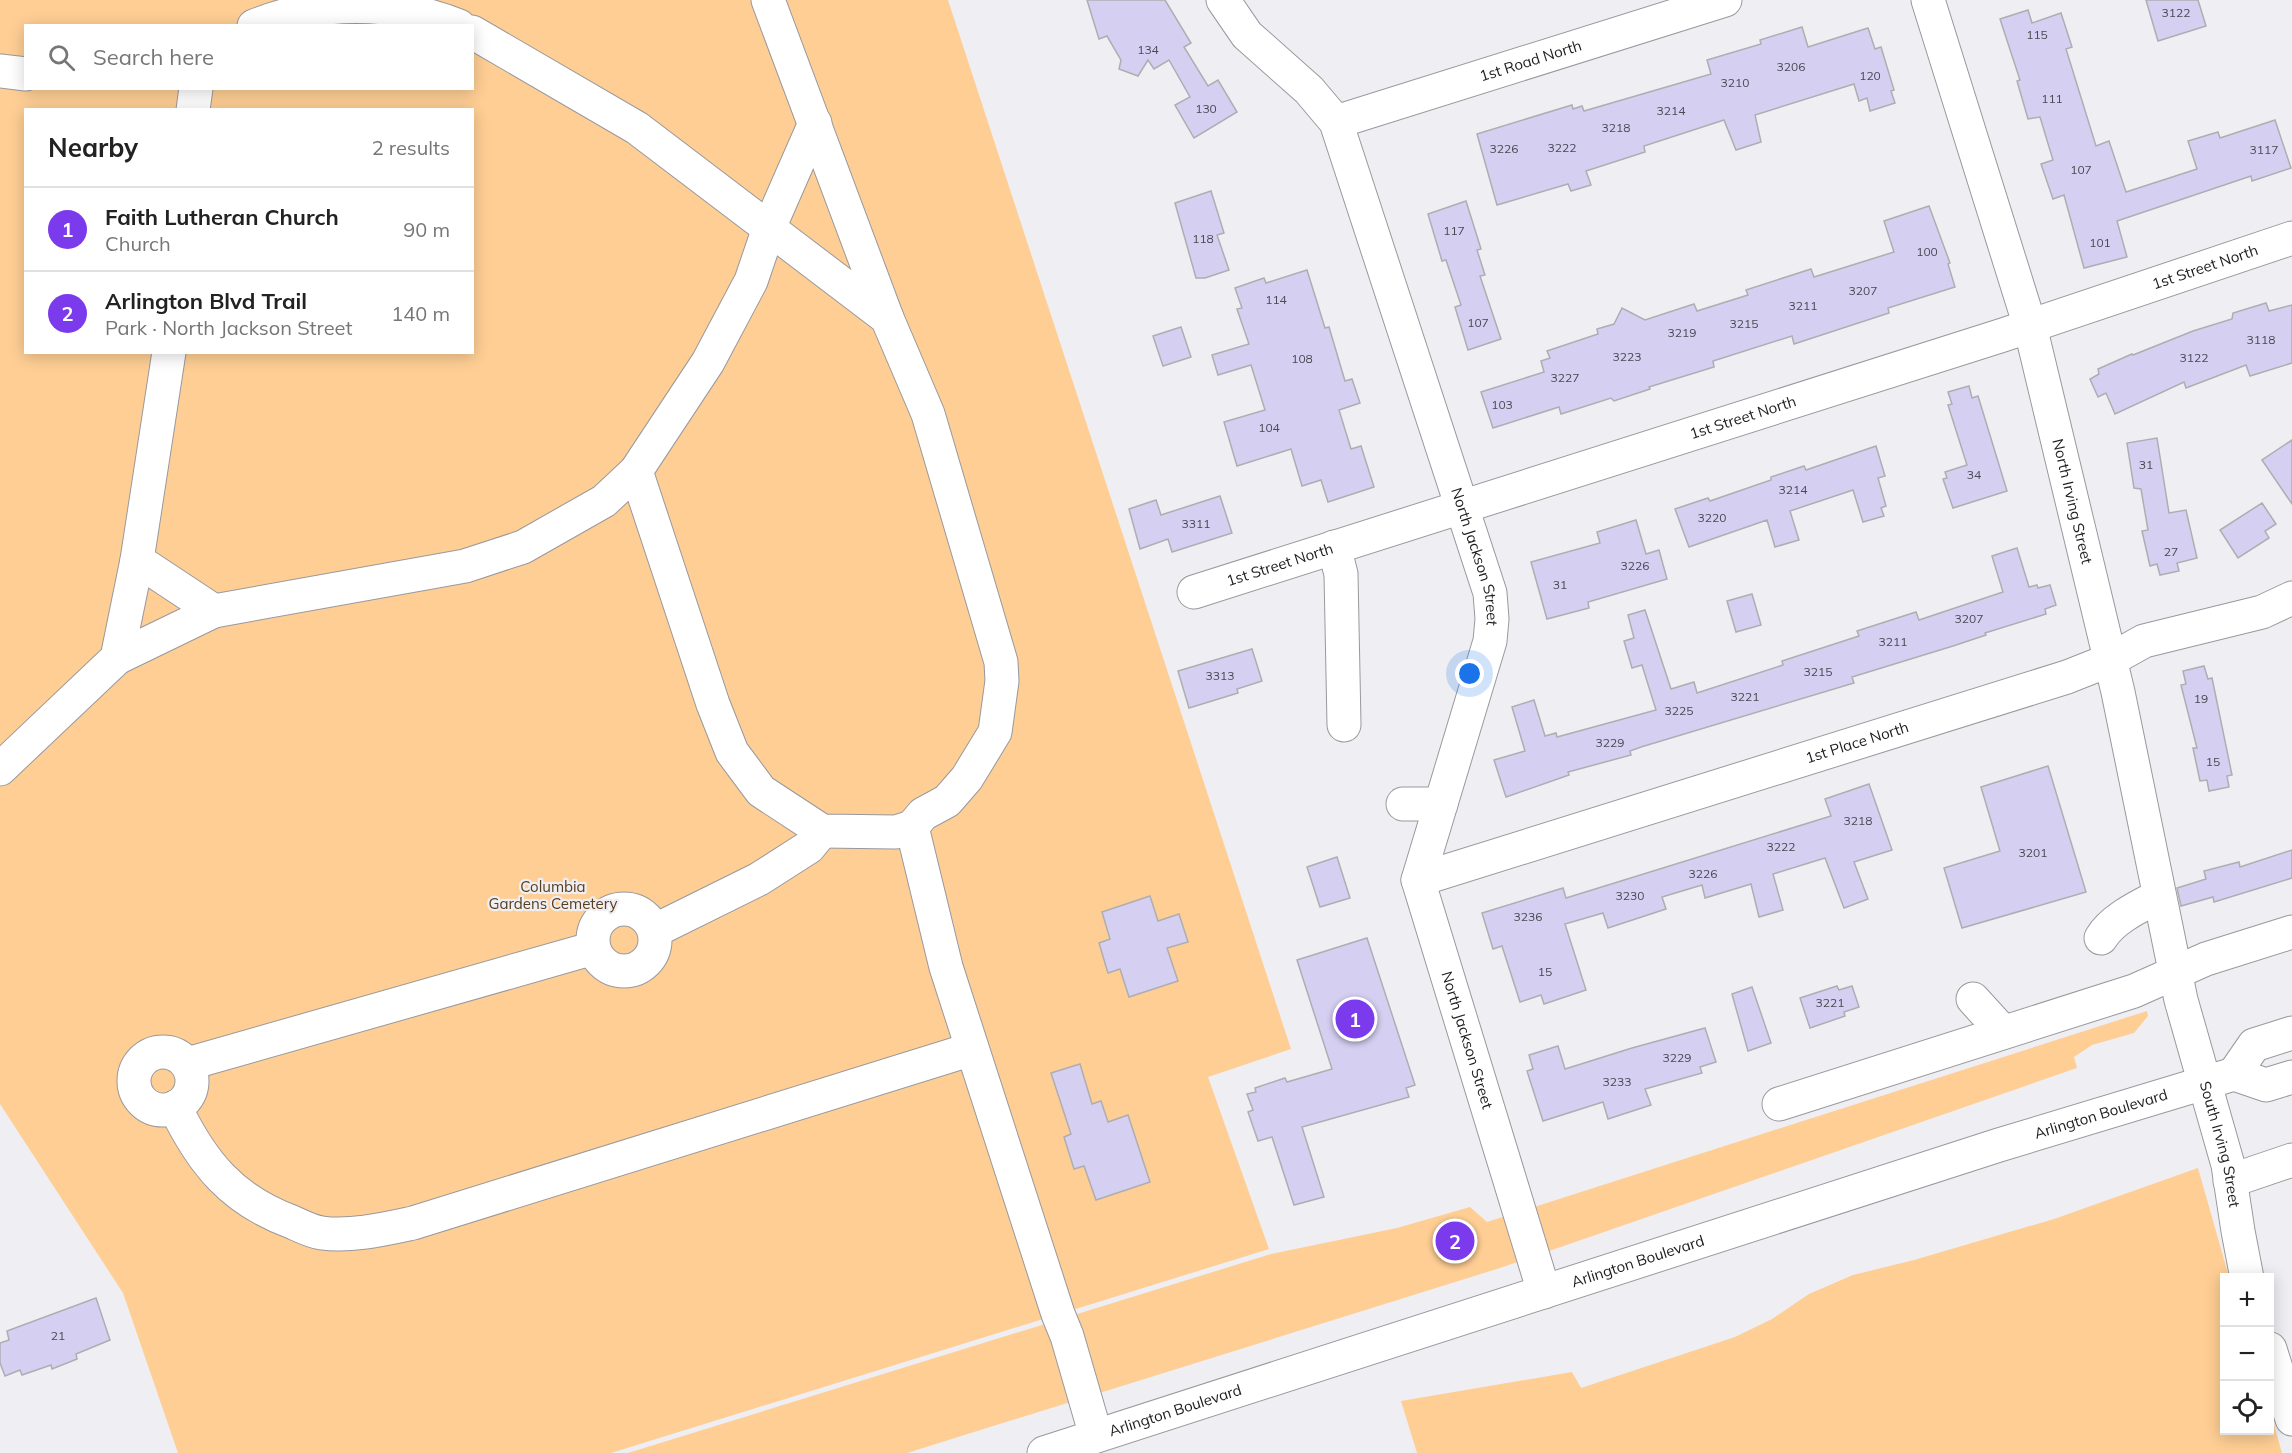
<!DOCTYPE html>
<meta charset="utf-8">
<style>
body{margin:0;font-family:Mulish,sans-serif;background:#f6f6f6;color:#222}
.controls{position:absolute;right:18px;bottom:18px;display:grid;overflow:hidden;border-radius:0px;box-shadow:0 3px 15px #0003}
.controls button{width:54px;height:54px;display:grid;place-items:center;padding:0;border:0;border-bottom:2px solid #e0e0e0;background:#fff;color:#222;font:30px sans-serif}
.you{position:absolute;left:1470px;top:674px;width:21px;height:21px;margin:-15px;border:4px solid #fff;border-radius:50%;background:#1a73e8;box-shadow:0 0 0 9px #1a73e833}
.badge{display:grid;place-items:center;width:39px;height:39px;border-radius:50%;background:#7c3aed;color:#fff;font-size:20px;font-weight:700}
.pin{position:absolute;translate:-50% -50%;border:3px solid #fff;box-shadow:0 2px 6px #0006}
.list{margin:0;padding:0;list-style:none}
h2{display:flex;justify-content:space-between;align-items:center;height:78px;margin:0;padding:0 24px;font-size:26px}
h2 small{font-size:20px;font-weight:400;color:#767676}
.list li{display:grid;grid-template-columns:39px 1fr auto;gap:18px;align-items:center;box-sizing:border-box;height:84px;padding:0 24px;border-top:2px solid #e0e0e0}
.list b{display:block;font-size:22px;white-space:nowrap}
.list p{margin:0;font-size:20px;white-space:nowrap;color:#767676}
.list em{font-size:20px;font-style:normal;color:#767676}
.icon{flex:none;width:33px;height:33px;fill:none;stroke:currentColor;stroke-width:2;stroke-linecap:round;stroke-linejoin:round}
.map{position:relative;flex:none;width:2292px;height:1453px;overflow:hidden}
.search{position:absolute;background:#fff;box-shadow:0 3px 15px #0003;left:24px;top:24px;width:450px;height:66px;display:flex;align-items:center;gap:15px;box-sizing:border-box;padding:0 21px;border-radius:0px;color:#767676;font-size:22px}
.panel{position:absolute;background:#fff;box-shadow:0 3px 15px #0003;left:24px;top:108px;width:450px;height:246px;border-radius:0px}
.map>svg:first-child{display:block}
.green{fill:#fece94;fill-rule:evenodd}
.building{fill:#d5d0f2;stroke:#aeadb2;stroke-width:1.5}
.lines{fill:none;stroke-linecap:round;stroke-linejoin:round}
.minor-casing{stroke:#99999d;stroke-width:35}
.highway-casing{stroke:#99999d;stroke-width:35}
.minor{stroke:#fff;stroke-width:33}
.highway{stroke:#fff;stroke-width:33}
.labels{text-anchor:middle;stroke-width:4.5;stroke-linejoin:round;paint-order:stroke}
.number-label{font-size:12px;fill:#4a4852}
.street-label{font-size:15px;fill:#1c1b1d;stroke:#efeef3}
.park-label{font-size:15px;fill:#583e1d;stroke:#efeef3}
</style>
<div class="map">
<svg width="2292" height="1453" viewBox="0 0 2292 1453">
<rect width="100%" height="100%" fill="#efeef3"/>
<g class="green">
<path d="M0,0H948L1291,1049L1208,1077L1269,1249L611,1453H178L123,1293L0,1104ZM26,26H472V88H26ZM26,110H472V352H26Z"/>
<path d="M2147,1011L2148,1016L2134,1033L2092,1045L2074,1057L2077,1068L1500,1268L907,1453H628L1271,1254L1397,1228L1470,1207L1487,1222Z"/>
<path d="M2198,1168L2229,1277L2224,1278V1430H2270V1411L2282,1453H1417L1401,1401L1572,1372L1581,1388L1735,1337L1772,1319L1809,1294L1853,1275L1914,1260L2054,1219Z"/>
</g>
<g class="building">
<path d="M1087,0H1165L1191,43L1184,47L1208,86L1218,80L1237,112L1194,138L1175,105L1190,97L1169,60L1154,69L1148,60L1138,76L1119,69L1121,60L1107,36L1099,39Z"/>
<path d="M2146,0H2198L2206,26L2158,41Z"/>
<path d="M2028,10L2032,23L2061,13L2072,47L2066,49L2096,146L2109,141L2126,192L2197,169L2188,141L2218,132L2220,138L2275,120L2291,168L2252,181L2251,176L2117,221L2127,257L2084,268L2064,195L2053,199L2041,164L2053,160L2040,117L2028,119L2017,81L2020,80L2000,19Z"/>
<path d="M1802,27L1808,47L1868,28L1875,49L1881,47L1894,90L1891,91L1895,103L1870,111L1867,98L1859,101L1854,84L1755,115L1761,142L1736,150L1724,120L1644,146L1645,152L1586,171L1591,185L1571,191L1568,184L1497,205L1477,134L1572,105L1573,109L1582,106L1584,111L1711,74L1707,60L1761,44L1760,40Z"/>
<path d="M1211,191L1224,233L1217,235L1229,270L1205,278H1196L1175,203Z"/>
<path d="M1466,201L1481,249L1477,250L1485,275L1480,276L1501,339L1468,350L1455,307L1461,305L1446,260L1442,261L1428,214Z"/>
<path d="M1929,206L1950,263L1948,264L1955,287L1888,308L1889,313L1794,344L1792,336L1713,361L1714,367L1649,387L1650,389L1614,401L1611,398L1561,414L1559,407L1493,428L1481,392L1544,372L1541,361L1550,358L1547,351L1598,334L1597,329L1614,324L1622,308L1645,320L1694,304L1697,311L1748,295L1746,290L1811,269L1814,277L1894,252L1884,221Z"/>
<path d="M1307,270L1325,328L1329,327L1345,381L1352,379L1360,403L1339,410L1351,449L1361,446L1374,487L1328,502L1321,480L1302,486L1291,449L1237,466L1224,422L1265,410L1251,365L1218,375L1212,355L1249,344L1237,309L1242,308L1235,288L1264,278L1266,283Z"/>
<path d="M2266,303L2269,311L2292,305V363L2250,376L2246,365L2186,388L2184,382L2115,414L2106,393L2098,397L2090,379L2099,374L2098,369L2132,354L2133,355L2193,331L2232,319L2233,313Z"/>
<path d="M1181,327L1191,357L1163,366L1153,336Z"/>
<path d="M1969,386L1972,398L1978,396L2007,491L1953,508L1943,479L1947,478L1945,472L1967,465L1948,405L1952,404L1948,392Z"/>
<path d="M2157,438L2169,513L2186,510L2197,558L2177,563L2179,571L2160,575L2157,564L2150,566L2142,531L2148,530L2141,489L2134,488L2127,443Z"/>
<path d="M2292,440V504L2262,460Z"/>
<path d="M1876,446L1885,476L1878,478L1886,506L1881,508L1884,516L1863,522L1853,490L1790,511L1799,540L1775,547L1767,520L1689,547L1675,509L1708,498L1710,501L1771,480V477L1804,466L1806,470Z"/>
<path d="M1220,496L1232,533L1172,552L1168,539L1140,549L1129,509L1156,500L1161,515Z"/>
<path d="M2262,503L2276,524L2265,531L2269,538L2238,558L2220,530Z"/>
<path d="M1636,520L1646,554L1659,550L1667,579L1588,602L1589,608L1547,619L1531,562L1600,543L1597,532Z"/>
<path d="M2017,548L2029,587L2037,585L2038,588L2050,585L2056,605L2045,609L2046,614L1985,633L1986,635L1953,646L1852,677L1854,683L1641,747L1630,751L1631,755L1568,772L1569,775L1506,797L1494,760L1525,751L1512,707L1534,700L1545,736L1556,733L1557,737L1656,710L1642,665L1632,668L1624,641L1634,638L1628,615L1645,610L1671,689L1694,682L1697,693L1783,665L1782,661L1859,636L1857,631L1916,612L1919,620L2003,592L1992,556Z"/>
<path d="M1752,594L1761,625L1736,632L1727,601Z"/>
<path d="M1252,649L1262,681L1237,689L1238,693L1189,708L1178,671Z"/>
<path d="M2204,666L2208,679L2212,678L2232,775L2227,776L2229,787L2209,791L2207,780L2200,781L2193,748H2197L2181,685L2186,684L2183,671Z"/>
<path d="M2048,766L2086,892L1962,928L1944,868L2000,851L1981,787Z"/>
<path d="M1869,784L1892,850L1854,862L1868,899L1844,908L1825,858L1773,874L1783,910L1759,917L1751,884L1705,898L1702,885L1662,897L1666,909L1608,928L1603,913L1565,924L1586,990L1544,1004L1541,995L1520,1002L1502,946L1493,949L1482,913L1563,888L1566,898L1831,816L1825,799Z"/>
<path d="M2292,850V878L2214,902L2213,897L2181,906L2177,888L2206,879L2204,871L2239,862L2240,867Z"/>
<path d="M1337,857L1350,898L1320,907L1307,867Z"/>
<path d="M1150,896L1158,921L1179,914L1188,942L1167,948L1178,981L1129,997L1120,969L1108,973L1099,943L1110,939L1102,912Z"/>
<path d="M1367,938L1415,1085L1406,1088L1409,1097L1302,1127L1324,1197L1294,1205L1272,1137L1258,1141L1248,1112L1253,1110L1247,1094L1256,1092L1255,1088L1285,1078L1287,1082L1332,1069L1297,960Z"/>
<path d="M1837,986L1839,990L1852,986L1859,1007L1844,1012L1845,1016L1810,1028L1800,998Z"/>
<path d="M1752,987L1771,1043L1748,1051L1732,994Z"/>
<path d="M1705,1028L1716,1062L1700,1067L1702,1073L1645,1089L1651,1105L1608,1119L1603,1102L1543,1121L1527,1071L1533,1069L1529,1055L1558,1046L1565,1069L1632,1048Z"/>
<path d="M1080,1064L1092,1104L1101,1101L1108,1122L1128,1115L1150,1182L1096,1200L1084,1166L1074,1169L1064,1137L1071,1134L1051,1073Z"/>
<path d="M96,1298L110,1340L76,1354L77,1359L52,1369L51,1365L22,1375L20,1370L5,1376L0,1363V1343L9,1340L7,1331Z"/>
</g>
<g class="lines">
<defs>
<g id="minor">
<path d="M768,0L887,318"/>
<path id="s1" d="M1223,0L1247,35L1309,90L1336,122L1490,593L1492,619L1490,641L1418,880L1544,1292"/>
<path id="s2" d="M1928,0L2030,326L2118,692L2181,1000L2228,1165L2238,1231L2247,1278"/>
<path d="M254,26C317,0 395,0 459,26"/>
<path d="M472,32L637,128L887,318L928,414L1001,662L1002,681L995,732L967,778L947,801L923,814L912,827L946,967L1058,1314L1067,1336L1096,1436"/>
<path d="M0,71L26,74"/>
<path d="M193,110L196,88"/>
<path id="s3" d="M1336,122L1725,0"/>
<path d="M636,471L708,362L751,281L769,228L815,123"/>
<path d="M1334,547L1341,574L1344,725"/>
<path d="M137,560L214,611"/>
<path id="s4" d="M1194,592L2003,335L2292,238"/>
<path d="M117,658L214,611L465,566L523,547L604,501L636,471L713,704L732,752L761,791L822,831L896,832L912,827"/>
<path d="M0,769L117,658L137,560L169,352"/>
<path d="M1403,804H1441"/>
<path id="s5" d="M1418,880L2067,677L2110,660L2144,641L2262,612L2292,598"/>
<circle cx="624" cy="940" r="31"/>
<path d="M654,931L759,879L809,847L822,831"/>
<path d="M2101,938C2112,919 2140,906 2159,896"/>
<path d="M1973,999L2003,1032"/>
<circle cx="163" cy="1081" r="29"/>
<path d="M187,1064L594,948"/>
<path d="M1779,1104L2134,991L2206,959L2292,932"/>
<path d="M175,1107C202,1163 232,1200 292,1222C301,1226 312,1232 322,1233C351,1237 385,1229 413,1223L972,1049"/>
<path d="M2230,1181L2292,1160"/>
<path d="M2270,1349L2292,1419"/>
</g>
<g id="highway">
<path d="M2234,1074L2254,1045L2292,1033"/>
<path id="s6" d="M1044,1453L1999,1145L2204,1083L2234,1074L2266,1085L2292,1077"/>
</g>
</defs>
<use href="#minor" class="minor-casing"/>
<use href="#highway" class="highway-casing"/>
<use href="#minor" class="minor"/>
<use href="#highway" class="highway"/>
</g>
<g class="labels">
<g class="number-label">
<text x="2176" y="17">3122</text>
<text x="2037" y="39">115</text>
<text x="1148" y="54">134</text>
<text x="1791" y="71">3206</text>
<text x="1870" y="80">120</text>
<text x="1735" y="87">3210</text>
<text x="2052" y="103">111</text>
<text x="1206" y="113">130</text>
<text x="1671" y="115">3214</text>
<text x="1616" y="132">3218</text>
<text x="1562" y="152">3222</text>
<text x="1504" y="153">3226</text>
<text x="2264" y="154">3117</text>
<text x="2081" y="174">107</text>
<text x="1454" y="235">117</text>
<text x="1203" y="243">118</text>
<text x="2100" y="247">101</text>
<text x="1927" y="256">100</text>
<text x="1863" y="295">3207</text>
<text x="1276" y="304">114</text>
<text x="1803" y="310">3211</text>
<text x="1478" y="327">107</text>
<text x="1744" y="328">3215</text>
<text x="1682" y="337">3219</text>
<text x="2261" y="344">3118</text>
<text x="1627" y="361">3223</text>
<text x="2194" y="362">3122</text>
<text x="1302" y="363">108</text>
<text x="1565" y="382">3227</text>
<text x="1502" y="409">103</text>
<text x="1269" y="432">104</text>
<text x="2146" y="469">31</text>
<text x="1974" y="479">34</text>
<text x="1793" y="494">3214</text>
<text x="1712" y="522">3220</text>
<text x="1196" y="528">3311</text>
<text x="2171" y="556">27</text>
<text x="1635" y="570">3226</text>
<text x="1560" y="589">31</text>
<text x="1969" y="623">3207</text>
<text x="1893" y="646">3211</text>
<text x="1818" y="676">3215</text>
<text x="1220" y="680">3313</text>
<text x="1745" y="701">3221</text>
<text x="2201" y="703">19</text>
<text x="1679" y="715">3225</text>
<text x="1610" y="747">3229</text>
<text x="2213" y="766">15</text>
<text x="1858" y="825">3218</text>
<text x="1781" y="851">3222</text>
<text x="2033" y="857">3201</text>
<text x="1703" y="878">3226</text>
<text x="1630" y="900">3230</text>
<text x="1528" y="921">3236</text>
<text x="1545" y="976">15</text>
<text x="1830" y="1007">3221</text>
<text x="1677" y="1062">3229</text>
<text x="1617" y="1086">3233</text>
<text x="58" y="1340">21</text>
</g>
<g class="street-label">
<text dy="5" stroke="none"><textPath href="#s3" startOffset="204">1st Road North</textPath></text>
<text dy="5" stroke="none"><textPath href="#s4" startOffset="1062">1st Street North</textPath></text>
<text dy="5" stroke="none"><textPath href="#s4" startOffset="576">1st Street North</textPath></text>
<text dy="5" stroke="none"><textPath href="#s2" startOffset="522">North Irving Street</textPath></text>
<text dy="5" stroke="none"><textPath href="#s1" startOffset="624">North Jackson Street</textPath></text>
<text dy="5" stroke="none"><textPath href="#s4" startOffset="90">1st Street North</textPath></text>
<text dy="5" stroke="none"><textPath href="#s5" startOffset="460">1st Place North</textPath></text>
<text dy="5" stroke="none"><textPath href="#s1" startOffset="1128">North Jackson Street</textPath></text>
<text dy="5" stroke="none"><textPath href="#s6" startOffset="1110">Arlington Boulevard</textPath></text>
<text dy="5" stroke="none"><textPath href="#s2" startOffset="1182">South Irving Street</textPath></text>
<text dy="5" stroke="none"><textPath href="#s6" startOffset="624">Arlington Boulevard</textPath></text>
<text dy="5" stroke="none"><textPath href="#s6" startOffset="138">Arlington Boulevard</textPath></text>
</g>
<g class="park-label">
<text x="553" y="892">Columbia<tspan x="553" dy="17">Gardens Cemetery</tspan></text>
</g>
</g>
</svg>
<div class="controls">
<button>+</button>
<button>−</button>
<button><svg class="icon" aria-label="locate" viewBox="0 0 24 24"><circle cx="12" cy="12" r="6"/><path d="M12 2v4M12 18v4M2 12h4M18 12h4"/></svg></button>
</div>
<div class="you"></div>
<div class="pin badge" style="left:1355px;top:1019px">1</div>
<div class="pin badge" style="left:1455px;top:1241px">2</div>
<div class="search"><svg class="icon" aria-label="search" viewBox="0 0 24 24"><circle cx="10" cy="10" r="6"/><path d="M15 15l6 6"/></svg>Search here</div>
<section class="panel">
<h2>Nearby<small>2 results</small></h2>
<ul class="list">
<li><span class="badge">1</span><div><b>Faith Lutheran Church</b><p>Church</p></div><em>90 m</em></li>
<li><span class="badge">2</span><div><b>Arlington Blvd Trail</b><p>Park · North Jackson Street</p></div><em>140 m</em></li>
</ul>
</section>
</div>
